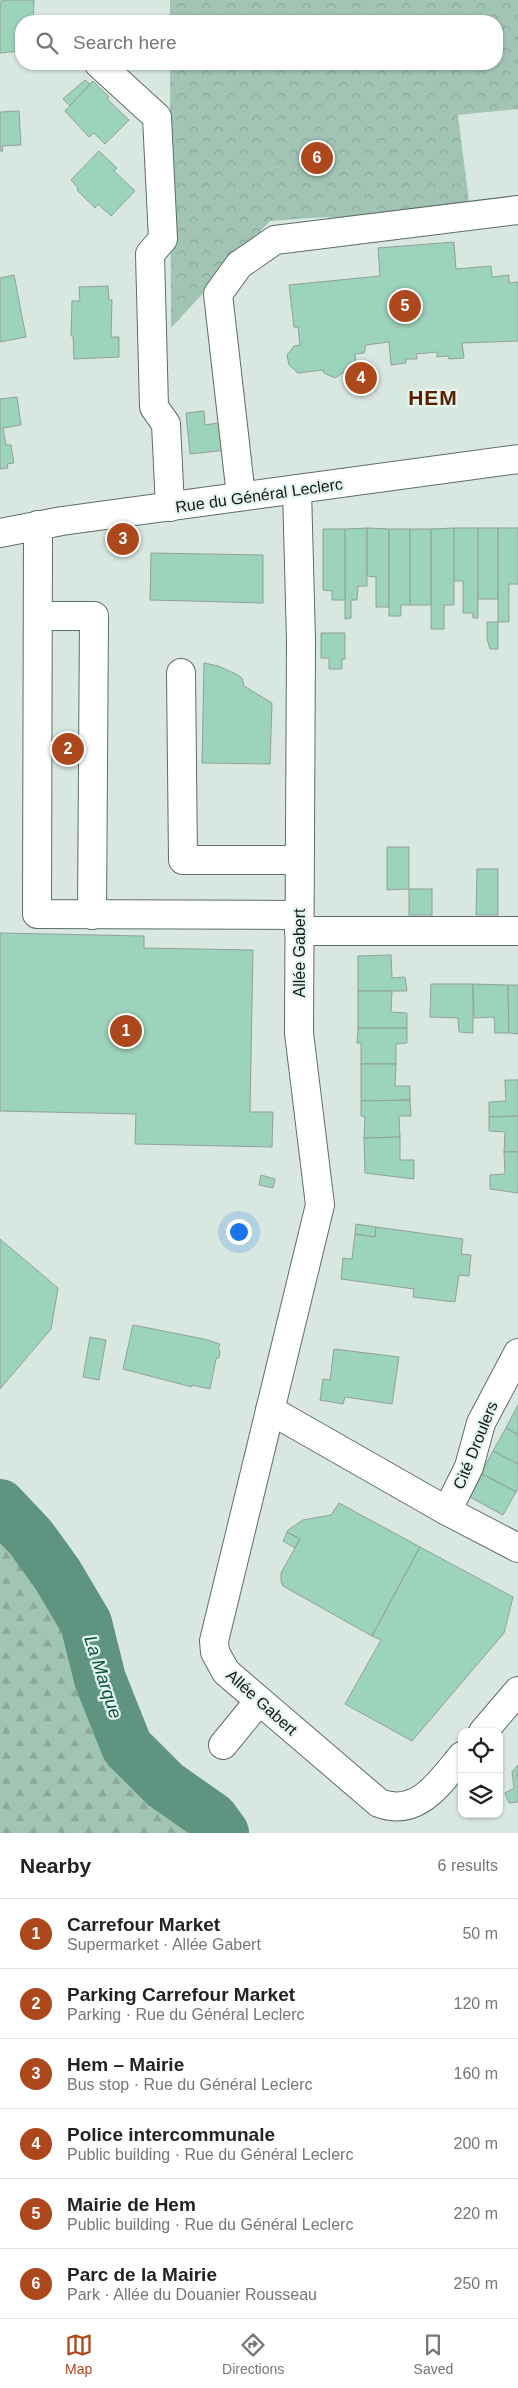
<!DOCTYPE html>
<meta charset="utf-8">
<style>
body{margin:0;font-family:Arial,sans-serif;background:#f2f2f2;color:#222}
.controls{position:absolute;right:15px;bottom:15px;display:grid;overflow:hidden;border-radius:10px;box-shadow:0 1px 4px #0004}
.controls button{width:45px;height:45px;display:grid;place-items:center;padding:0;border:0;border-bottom:1px solid #e0e0e0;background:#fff;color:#222;font:25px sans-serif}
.you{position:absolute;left:238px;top:1231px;width:18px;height:18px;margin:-12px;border:4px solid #fff;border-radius:50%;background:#1a73e8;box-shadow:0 0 0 8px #1a73e833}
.badge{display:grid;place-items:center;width:32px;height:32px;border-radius:50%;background:#ad471c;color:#fff;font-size:16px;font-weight:700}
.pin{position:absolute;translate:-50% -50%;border:2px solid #fff;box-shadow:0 1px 5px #0006}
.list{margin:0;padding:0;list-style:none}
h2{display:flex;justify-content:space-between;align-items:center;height:65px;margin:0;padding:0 20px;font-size:21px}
h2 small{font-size:16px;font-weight:400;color:#767676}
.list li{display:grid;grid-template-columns:32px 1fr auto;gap:15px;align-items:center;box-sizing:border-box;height:70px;padding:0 20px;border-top:1px solid #e0e0e0}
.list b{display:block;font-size:19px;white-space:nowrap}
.list p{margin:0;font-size:16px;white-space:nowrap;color:#767676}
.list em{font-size:16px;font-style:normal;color:#767676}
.icon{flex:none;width:28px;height:28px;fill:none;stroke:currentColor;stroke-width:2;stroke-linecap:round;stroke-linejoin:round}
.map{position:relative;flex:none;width:518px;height:1833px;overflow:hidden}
.search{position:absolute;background:#fff;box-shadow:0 1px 4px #0004;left:15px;right:15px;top:15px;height:55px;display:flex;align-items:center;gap:12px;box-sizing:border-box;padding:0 18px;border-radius:20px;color:#767676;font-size:19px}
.sheet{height:485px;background:#fff}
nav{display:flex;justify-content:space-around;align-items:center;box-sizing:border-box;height:70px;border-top:1px solid #e0e0e0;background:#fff;font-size:14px;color:#767676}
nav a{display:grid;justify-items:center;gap:2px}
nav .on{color:#ad471c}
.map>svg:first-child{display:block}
.forest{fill:url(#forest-firs)}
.park{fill:url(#park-crowns)}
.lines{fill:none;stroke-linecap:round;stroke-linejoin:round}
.river{stroke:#5f9580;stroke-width:52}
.building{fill:#9cd3bc;stroke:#91a099}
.minor-casing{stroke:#5f6d67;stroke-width:30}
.minor{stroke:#fff;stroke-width:28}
.labels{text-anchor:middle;stroke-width:4.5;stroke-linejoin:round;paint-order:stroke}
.street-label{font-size:16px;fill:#131816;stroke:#e5f6ee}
.water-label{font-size:18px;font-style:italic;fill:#05513c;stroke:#e5f6ee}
.district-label{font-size:21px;font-weight:bold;letter-spacing:1px;fill:#5d1d01;stroke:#e5f6ee}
</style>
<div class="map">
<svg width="518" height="1833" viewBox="0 0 518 1833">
<defs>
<pattern id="forest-firs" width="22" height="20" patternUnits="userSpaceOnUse" patternTransform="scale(1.25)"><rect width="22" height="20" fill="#a2c4b5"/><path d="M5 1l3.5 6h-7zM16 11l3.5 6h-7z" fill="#8ba89b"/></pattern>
<pattern id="park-crowns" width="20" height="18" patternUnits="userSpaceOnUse" patternTransform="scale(1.25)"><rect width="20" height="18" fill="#a2c4b5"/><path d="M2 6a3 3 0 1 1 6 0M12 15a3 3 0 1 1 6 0" fill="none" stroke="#8ba89b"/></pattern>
</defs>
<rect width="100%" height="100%" fill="#d8e8e1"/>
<path class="forest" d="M0,1489L87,1590L115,1687L141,1742L232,1833H0Z"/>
<path class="park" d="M170,0H518V109L458,115L469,202L358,219L324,217L270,221L171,328L170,64H497V21H170Z"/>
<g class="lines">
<path class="river" d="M0,1505L31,1538L57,1574L86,1623L100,1679L127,1747L165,1785L212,1818L223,1833"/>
</g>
<g class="building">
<path d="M2,0H34L33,21H21V51L0,53V2Z"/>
<path d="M85,80L90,84L70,106L63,99Z"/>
<path d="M93,81L109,97L107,99L129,120L105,144L94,133L89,137L65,111Z"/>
<path d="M19,111L21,145L2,146L3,151H0V112Z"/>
<path d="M99,151L117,168L114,171L135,191L111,216L98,204L95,208L77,190L78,188L71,180Z"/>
<path d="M454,242L456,269L491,266L492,277L509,275V283L518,282V341L462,343L464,358L449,359L448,356L437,357V352L416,354L417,359H406V363L391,365L389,342L366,345L364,353L355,354L356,366L346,368L347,370L335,378L324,373L323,370L298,373L289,365L287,355L294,346L300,345L298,327H294L289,285L380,276L378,248Z"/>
<path d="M14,275L26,337L0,342V278Z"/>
<path d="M108,286L109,300H112L111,337H119V357L74,359L73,336H71L72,301H80L79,287Z"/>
<path d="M17,397L21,425L3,428L6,445H11L14,463L7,464L8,468L0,469V399Z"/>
<path d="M204,411L205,425L225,422L227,450L190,454L186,413Z"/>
<path d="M367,528V586H358L357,600H351V618L345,619V529Z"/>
<path d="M367,528L389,529V607H376V577L367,576Z"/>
<path d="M454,528V605H444V629H431V529Z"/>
<path d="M454,528H478V618H473V613H463V581H454Z"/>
<rect x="478" y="528" width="20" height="71"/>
<path d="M498,528H518V584H509V622H498Z"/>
<path d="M323,529H345V600H332V591L323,590Z"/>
<path d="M389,529H410V605H401V616H389Z"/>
<rect x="410" y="529" width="21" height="76"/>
<path d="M151,553L263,555V603L150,600Z"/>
<path d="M487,622H498V649H490L487,639Z"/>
<path d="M321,633H345V659H342V669H329V658H321Z"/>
<path d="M204,663L218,666L238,675L242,678L244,686L272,703L270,764L202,763Z"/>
<path d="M387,847H409V889L387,890Z"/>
<path d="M477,869H498V915H476Z"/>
<rect x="409" y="889" width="23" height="26"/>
<path d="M0,933L144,936V948L253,950L250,1112H273L272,1147L135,1144L136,1114L0,1111Z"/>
<path d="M391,955L392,978L405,977L407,991H358V956Z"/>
<path d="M431,984H473V1033L459,1032L458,1018L430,1017Z"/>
<path d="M473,984L508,985L509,1033H495L494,1017L474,1018Z"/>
<path d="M508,985H518V1034L509,1033Z"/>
<path d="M358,991H392L391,1012L407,1013V1028H358Z"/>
<path d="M358,1028H407V1043L396,1044V1064H361V1043H357Z"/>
<path d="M361,1064H396L395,1086H410V1100L361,1101Z"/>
<path d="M505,1080H518V1116L489,1117V1102L506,1101Z"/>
<path d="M410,1100L411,1116H399L400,1137L364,1138L365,1117L361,1116V1101Z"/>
<path d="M518,1116V1152H504L505,1132L489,1131V1117Z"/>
<path d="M400,1137V1160H414V1179L365,1173L364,1138Z"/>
<path d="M504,1152H518V1193L490,1189V1175L505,1174Z"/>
<path d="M261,1175L275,1179L273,1188L259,1185Z"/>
<path d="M356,1224L376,1227L375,1237L355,1234Z"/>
<path d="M376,1227L463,1239L461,1254L471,1255L469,1276L459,1275L455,1302L413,1297L414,1289L341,1279L343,1258L352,1259L355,1234L375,1237Z"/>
<path d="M0,1239L58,1288L51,1329L0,1389Z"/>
<path d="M133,1325L204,1339L220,1344L218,1349L220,1351L219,1358L216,1359L210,1389L192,1385V1387L123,1369Z"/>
<path d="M90,1337L106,1340L99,1380L83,1377Z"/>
<path d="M334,1349L399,1357L392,1404L345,1397L343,1404L320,1400L323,1379L330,1380Z"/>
<path d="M518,1405V1435L506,1428Z"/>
<path d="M506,1428L518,1435V1464L493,1451Z"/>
<path d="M493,1451L518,1464V1488L516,1492L481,1473Z"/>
<path d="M482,1474L516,1492L503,1515L470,1497Z"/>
<path d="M339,1503L420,1547L372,1636L283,1586L281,1582V1573L300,1539L287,1532L288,1530L303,1520L331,1515Z"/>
<path d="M287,1532L300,1539L295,1548L283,1541Z"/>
<path d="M420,1547L513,1597L504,1633L412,1741L345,1704L381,1640L372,1636Z"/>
<path d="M518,1765V1802L509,1803L505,1793L514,1788L512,1772Z"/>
</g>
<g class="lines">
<defs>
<g id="minor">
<path d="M99,64L157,117L163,239L150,254L154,407L166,424L170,507"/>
<path d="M297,489L301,640L299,1033L320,1205L214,1641L215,1652L226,1672L379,1803C418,1818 440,1782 462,1756"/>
<path d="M241,496L218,294L239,265L275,240L518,210"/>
<path d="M38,525L37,914L299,915"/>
<path d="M0,533L62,521L518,459"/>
<path d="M38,616H94L92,915"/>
<path d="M181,673L183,860H299"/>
<path d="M299,931H518"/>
<path d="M270,1410L447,1511L518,1548"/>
<path d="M447,1511L469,1467L481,1423L518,1353"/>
<path d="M483,1732L518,1691"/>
<path d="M223,1745L259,1701"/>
</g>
</defs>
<use href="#minor" class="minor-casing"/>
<use href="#minor" class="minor"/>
</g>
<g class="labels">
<g class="street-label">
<text transform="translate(259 495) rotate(-8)" y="6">Rue du Général Leclerc</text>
<text transform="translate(299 953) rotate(-90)" y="6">Allée Gabert</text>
<text transform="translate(475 1445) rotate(-68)" y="6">Cité Droulers</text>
<text transform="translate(262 1702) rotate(42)" y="6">Allée Gabert</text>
</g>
<g class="water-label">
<text transform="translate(103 1677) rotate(72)" y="6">La Marque</text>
</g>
<g class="district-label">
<text x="433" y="405">HEM</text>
</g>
</g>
</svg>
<div class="controls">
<button><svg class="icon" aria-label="locate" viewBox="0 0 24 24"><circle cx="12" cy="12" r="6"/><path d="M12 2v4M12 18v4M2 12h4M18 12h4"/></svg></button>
<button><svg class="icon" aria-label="layers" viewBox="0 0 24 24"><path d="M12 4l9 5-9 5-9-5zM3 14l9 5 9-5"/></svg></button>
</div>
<div class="you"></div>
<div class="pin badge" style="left:126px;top:1031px">1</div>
<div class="pin badge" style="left:68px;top:749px">2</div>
<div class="pin badge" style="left:123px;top:539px">3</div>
<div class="pin badge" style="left:361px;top:378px">4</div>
<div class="pin badge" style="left:405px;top:306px">5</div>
<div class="pin badge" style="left:317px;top:158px">6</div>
<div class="search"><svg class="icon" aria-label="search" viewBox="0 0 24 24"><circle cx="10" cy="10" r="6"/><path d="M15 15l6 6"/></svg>Search here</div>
</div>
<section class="sheet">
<h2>Nearby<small>6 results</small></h2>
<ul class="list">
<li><span class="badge">1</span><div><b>Carrefour Market</b><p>Supermarket · Allée Gabert</p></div><em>50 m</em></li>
<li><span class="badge">2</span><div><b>Parking Carrefour Market</b><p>Parking · Rue du Général Leclerc</p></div><em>120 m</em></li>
<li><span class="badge">3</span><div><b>Hem – Mairie</b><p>Bus stop · Rue du Général Leclerc</p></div><em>160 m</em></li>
<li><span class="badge">4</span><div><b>Police intercommunale</b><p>Public building · Rue du Général Leclerc</p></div><em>200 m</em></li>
<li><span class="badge">5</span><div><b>Mairie de Hem</b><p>Public building · Rue du Général Leclerc</p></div><em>220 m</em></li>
<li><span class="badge">6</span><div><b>Parc de la Mairie</b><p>Park · Allée du Douanier Rousseau</p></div><em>250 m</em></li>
</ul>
</section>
<nav>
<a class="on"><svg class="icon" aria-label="map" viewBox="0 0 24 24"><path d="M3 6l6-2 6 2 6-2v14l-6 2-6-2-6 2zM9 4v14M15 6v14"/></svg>Map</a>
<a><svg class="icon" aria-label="directions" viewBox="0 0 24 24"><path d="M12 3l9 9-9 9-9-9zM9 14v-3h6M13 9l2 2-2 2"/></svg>Directions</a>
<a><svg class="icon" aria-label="saved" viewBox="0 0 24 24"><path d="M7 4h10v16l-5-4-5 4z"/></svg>Saved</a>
</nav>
